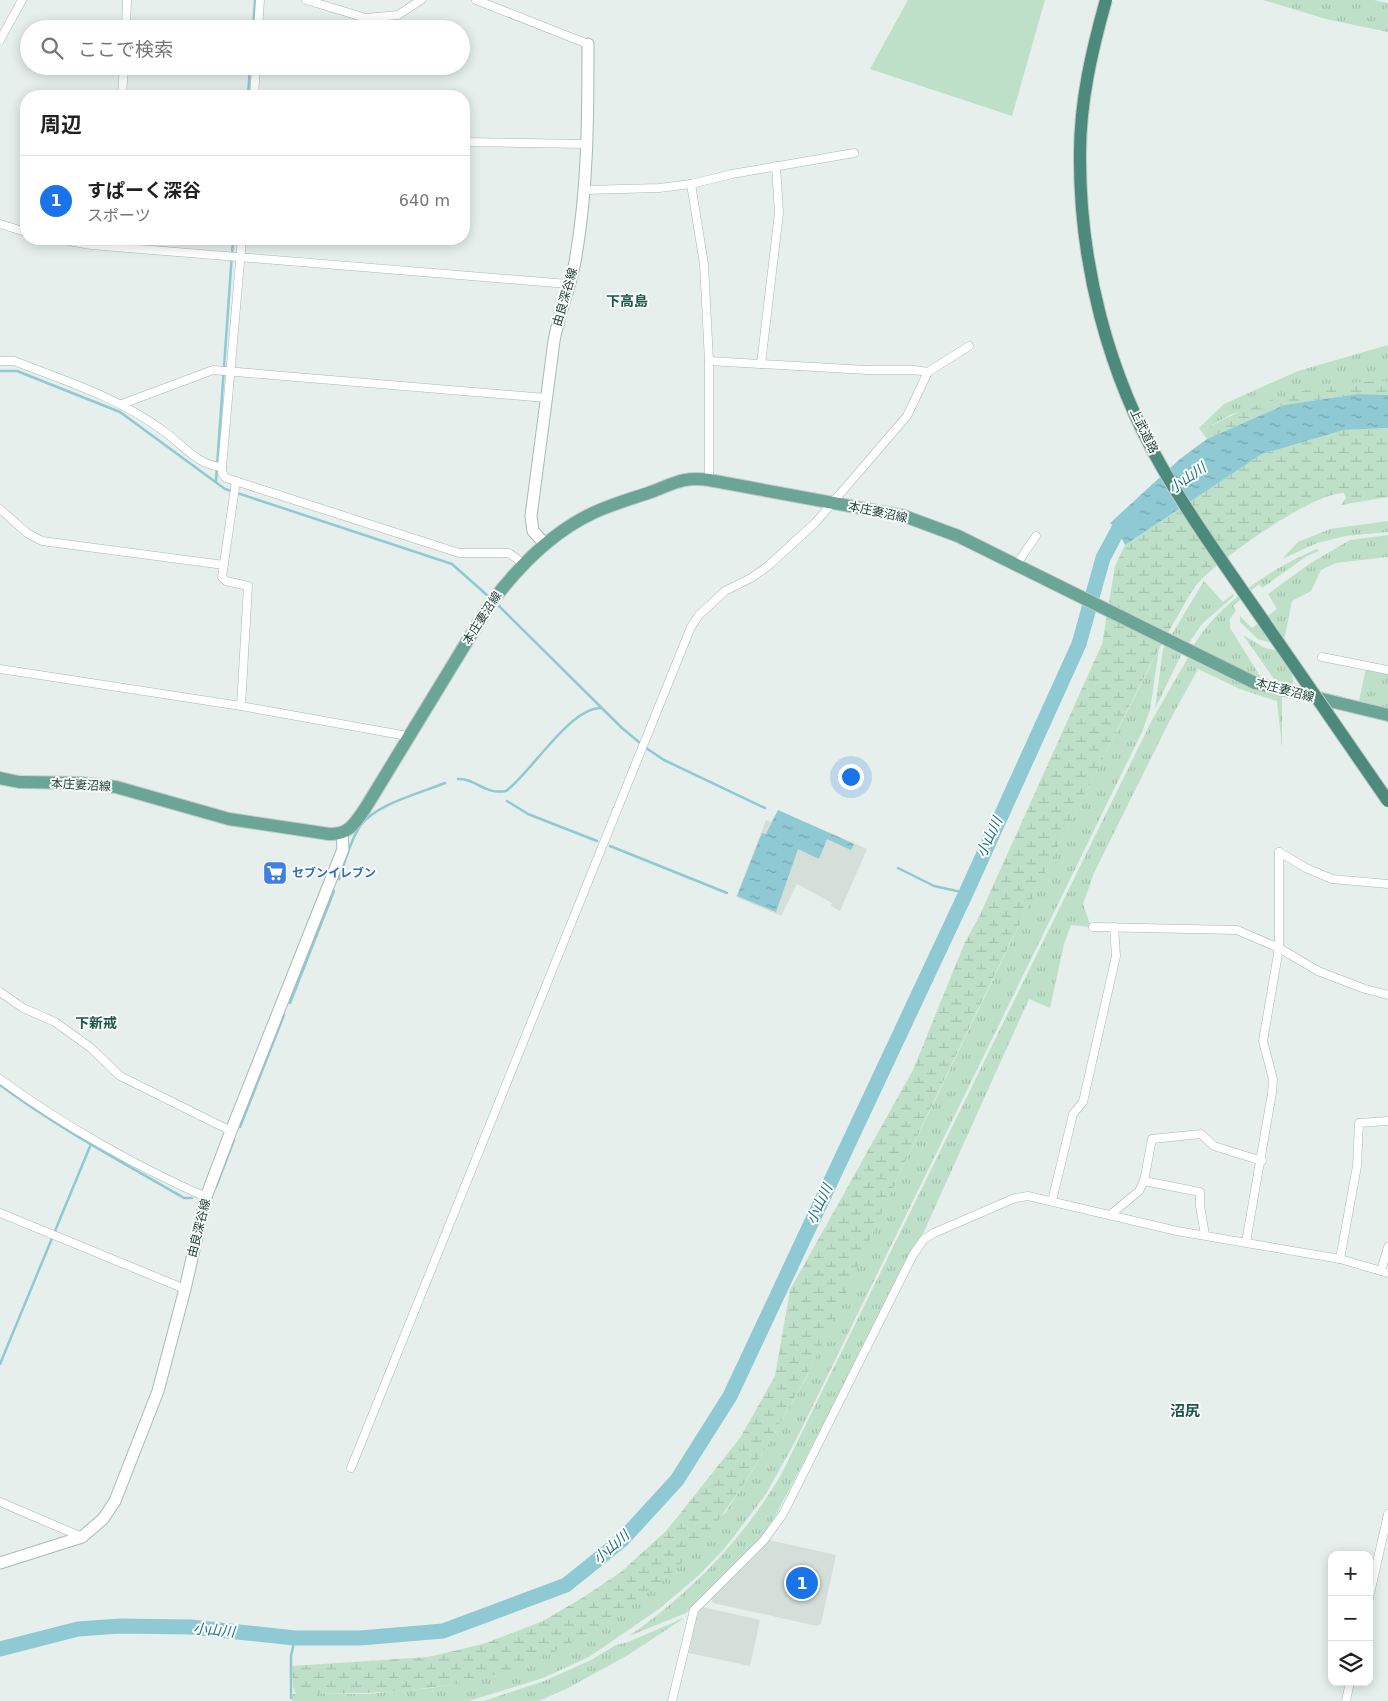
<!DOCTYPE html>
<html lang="ja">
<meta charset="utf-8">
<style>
body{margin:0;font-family:"DejaVu Sans","Noto Sans JP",sans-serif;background:#f6f6f6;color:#222}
.controls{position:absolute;right:15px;bottom:15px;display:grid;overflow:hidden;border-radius:10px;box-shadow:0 2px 12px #0003}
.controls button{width:45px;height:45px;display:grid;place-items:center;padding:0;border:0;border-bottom:1px solid #e0e0e0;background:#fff;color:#222;font:25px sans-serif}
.you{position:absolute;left:850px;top:776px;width:18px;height:18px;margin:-12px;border:4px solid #fff;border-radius:50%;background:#1a73e8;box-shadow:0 0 0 8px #1a73e833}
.badge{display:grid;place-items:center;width:32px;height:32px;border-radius:50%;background:#1a73e8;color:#fff;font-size:16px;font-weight:700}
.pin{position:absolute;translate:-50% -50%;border:2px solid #fff;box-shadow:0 1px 5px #0006}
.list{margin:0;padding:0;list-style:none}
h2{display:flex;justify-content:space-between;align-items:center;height:65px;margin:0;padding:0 20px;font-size:21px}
h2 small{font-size:16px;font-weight:400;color:#767676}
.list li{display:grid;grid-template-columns:32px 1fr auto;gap:15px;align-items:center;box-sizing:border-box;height:90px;padding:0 20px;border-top:1px solid #e0e0e0}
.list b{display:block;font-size:19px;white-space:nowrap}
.list p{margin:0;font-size:16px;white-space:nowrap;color:#767676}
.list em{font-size:16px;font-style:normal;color:#767676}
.icon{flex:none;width:28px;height:28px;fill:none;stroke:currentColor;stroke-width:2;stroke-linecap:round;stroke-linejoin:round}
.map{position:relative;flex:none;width:1388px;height:1701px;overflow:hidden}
.search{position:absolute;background:#fff;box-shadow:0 2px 12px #0003;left:20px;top:20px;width:450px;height:55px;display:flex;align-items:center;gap:12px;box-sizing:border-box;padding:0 18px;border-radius:28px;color:#767676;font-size:19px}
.panel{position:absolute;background:#fff;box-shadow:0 2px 12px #0003;left:20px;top:90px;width:450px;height:155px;border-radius:20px}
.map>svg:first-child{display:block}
.built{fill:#d4dfda}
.grass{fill:url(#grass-tufts)}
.wetland{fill:url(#wetland-marsh)}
.pitch{fill:#bfe0c8}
.water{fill:url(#water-ripples)}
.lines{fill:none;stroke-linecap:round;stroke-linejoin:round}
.stream{stroke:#8ec9d4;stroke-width:2.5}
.river{stroke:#8ec9d4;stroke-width:15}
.minor-casing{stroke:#a8b8b2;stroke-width:9}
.secondary-casing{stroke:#a4bbb3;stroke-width:13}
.primary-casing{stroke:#c2cac8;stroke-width:14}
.minor{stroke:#fff;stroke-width:8}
.secondary{stroke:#fff;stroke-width:11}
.primary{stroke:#6aa596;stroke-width:12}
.trunk-bridge-casing{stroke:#c2cac8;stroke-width:14;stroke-linecap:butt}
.trunk-bridge{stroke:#4c8a7c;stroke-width:12}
.labels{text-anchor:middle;stroke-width:4;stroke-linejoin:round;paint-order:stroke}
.street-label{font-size:12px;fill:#24423a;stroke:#f7fbf9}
.shop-label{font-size:12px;font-weight:bold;fill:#366cbe;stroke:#f7fbf9;text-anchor:start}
.neighbourhood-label{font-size:14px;font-weight:bold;fill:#1f5548;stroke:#f7fbf9}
.water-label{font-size:14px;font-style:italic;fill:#1c6f80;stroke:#f7fbf9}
.quarter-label{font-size:15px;font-weight:bold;fill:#1f5548;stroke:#f7fbf9}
</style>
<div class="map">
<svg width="1388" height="1701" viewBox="0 0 1388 1701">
<defs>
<pattern id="grass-tufts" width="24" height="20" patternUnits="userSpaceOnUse" patternTransform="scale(1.25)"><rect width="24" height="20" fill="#bfe0c8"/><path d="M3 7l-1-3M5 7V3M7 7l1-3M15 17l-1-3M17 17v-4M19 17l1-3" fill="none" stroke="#a4c1ad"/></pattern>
<pattern id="wetland-marsh" width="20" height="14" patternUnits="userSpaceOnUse" patternTransform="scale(1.25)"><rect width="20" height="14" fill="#bfe0c8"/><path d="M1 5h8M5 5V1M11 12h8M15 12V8" fill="none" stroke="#a4c1ad"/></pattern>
<pattern id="water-ripples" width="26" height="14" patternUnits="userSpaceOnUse" patternTransform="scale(1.25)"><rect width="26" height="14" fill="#8ec9d4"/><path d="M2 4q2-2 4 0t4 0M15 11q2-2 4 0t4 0" fill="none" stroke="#74a5ad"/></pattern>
</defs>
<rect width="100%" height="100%" fill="#e6efeb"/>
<g class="built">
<path d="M778,811L852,842L853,840L854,843L867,849L840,911L831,906L832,903L797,884L781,916L736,897L766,820L771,822Z"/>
<path d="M769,1540L836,1555L821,1624L817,1626L713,1603L711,1599Z"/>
<path d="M703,1607L760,1620L750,1666L689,1653L697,1614Z"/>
</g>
<g class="grass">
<path d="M1263,0H1374L1388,3V32L1326,19Z"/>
<path d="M1388,345V381H1377L1232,414L1201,431L1199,428L1224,404L1298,371Z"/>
<path d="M1388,521V532L1345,536L1317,543L1282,559L1298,542L1330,529Z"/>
<path d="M1388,535V557L1336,563L1321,570L1311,591L1292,601L1283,646L1258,639L1240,622V616L1252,628L1277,609L1268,594L1309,564L1350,540Z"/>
<path d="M1317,549L1319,551L1307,556L1262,588L1259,584L1233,606L1236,610L1230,619V628L1262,679L1193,647C1217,604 1273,567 1317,549Z"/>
<path d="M1204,581L1223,602L1233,594L1234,596L1202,624L1182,653L1155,709L1163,649Z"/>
<path d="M1243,635L1265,648L1290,653L1293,684L1359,701L1366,668L1388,673V710L1279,686Z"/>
<path d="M1159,649L1150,710L1142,732L798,1436L766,1494L725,1548L699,1575L659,1609L589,1657L543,1678L469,1701H292V1694H366L432,1688L487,1677L725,1513L753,1470L806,1378L896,1181L1037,888Z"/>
<path d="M1189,656L1282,695V747L1277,701L1240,689L1198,669L1170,720L1094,873L1083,904L1091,927L1071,925L1064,944L1050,1008L1029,999L921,1238L770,1526L745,1555L686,1613L629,1636C691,1593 742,1540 781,1475L1152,720Z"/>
<path d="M684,1618L628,1655L566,1689L539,1701H484L544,1681L591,1660L616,1645L628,1642Z"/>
</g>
<g class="wetland">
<path d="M1388,381V395L1358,394L1284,405L1207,439L1201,431C1259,399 1321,381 1388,381Z"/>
<path d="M1388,428V497L1341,505L1346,498L1344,493C1314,492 1222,557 1200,581C1189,592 1182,610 1173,624C1147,669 1125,715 1102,761C1031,898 964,1037 898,1177C867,1244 839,1313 805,1379C794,1399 782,1419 771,1439C739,1495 701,1551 649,1592C603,1628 541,1664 483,1678C421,1693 359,1694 296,1694L293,1687L292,1666L428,1657L483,1644L543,1621L582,1598L621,1572L667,1530L740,1438L775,1376L790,1290L913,1070L965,942L979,917L1102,644L1115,566L1125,545L1262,454L1344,430Z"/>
</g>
<path class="pitch" d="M908,0H1045L1012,116L870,69Z"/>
<g class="water">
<path d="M1358,394L1388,395V428L1344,430L1262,454L1125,545L1118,530L1110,523L1180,459L1207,439L1284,405Z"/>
<path d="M778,810L854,844L851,850L827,839L819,859L798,849L776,912L737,896L762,833L766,834Z"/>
</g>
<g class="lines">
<g class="stream">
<path d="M253,29L255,0"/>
<path d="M248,96L250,66"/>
<path d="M0,371H17L120,412L225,489L452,564L488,596"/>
<path d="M216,481L233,239"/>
<path d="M497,604L622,728L646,748L664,760L765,808"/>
<path d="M458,779C476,778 484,795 506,791C531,773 569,708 601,708"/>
<path d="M507,801L528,814L597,841"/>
<path d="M610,846L727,893"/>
<path d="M898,868L934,886L966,893"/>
<path d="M339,879C345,862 350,841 360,826C375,804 421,793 445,783"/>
<path d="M290,1003L334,891"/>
<path d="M0,1085C58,1128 122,1162 184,1198H192"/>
<path d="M240,1127L284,1015"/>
<path d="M216,1187L234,1140"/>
<path d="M0,1364L91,1144"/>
<path d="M291,1698V1656L295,1638"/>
</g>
<path class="river" d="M0,1649L78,1629L120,1626L191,1627L295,1638H360L443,1631L566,1585L622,1540L677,1480L730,1396L966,893L1079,644L1103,558L1118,530L1133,517"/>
<defs>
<g id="minor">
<path d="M306,0L366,18L398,15L421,0"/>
<path d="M476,0L588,44"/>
<path d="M126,29L127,0"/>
<path d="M258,29L260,0"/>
<path d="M0,40L22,0"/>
<path d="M122,96L124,66"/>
<path d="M254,96L256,66"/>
<path d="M464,142L587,144"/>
<path d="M691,184L704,264L709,361V480"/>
<path d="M586,190L659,188L691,184L732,174L854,153"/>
<path d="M0,224L26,232"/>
<path d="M57,239L91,245L568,284"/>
<path d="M0,361H14C66,381 120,398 165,432C184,446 197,465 222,467V473L226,478L459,553H509L524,564"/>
<path d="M709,361L867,370H914L928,372"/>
<path d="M761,364L779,213L776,166"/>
<path d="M122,404L213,370L546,398"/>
<path d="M222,467L242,239"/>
<path d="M236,481L222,577L226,581L248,586L241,706"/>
<path d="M0,509L27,533L42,541L224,565"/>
<path d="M1016,565L1036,536"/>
<path d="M1322,657L1388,670"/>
<path d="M0,669L241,706L402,735L407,738"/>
<path d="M1279,852L1306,868L1332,879L1388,884"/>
<path d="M1093,927L1237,930L1279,948L1318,971L1365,989L1388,995"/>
<path d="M0,992L23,1008L55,1022L91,1048L120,1076L231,1131"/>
<path d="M0,1079C61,1124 137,1167 206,1197"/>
<path d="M1144,1181L1200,1192V1206L1205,1235"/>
<path d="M1052,1201L1073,1114L1083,1102L1116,956L1114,927"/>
<path d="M0,1213L185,1289"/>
<path d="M1110,1215L1139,1191L1144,1181L1152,1139L1201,1134L1214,1146L1262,1161"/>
<path d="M1246,1242L1272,1093L1273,1079L1263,1041L1279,948V852"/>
<path d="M1340,1259L1357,1166L1359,1123L1388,1121"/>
<path d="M1381,1271L1388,1247"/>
<path d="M351,1468L691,627L699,615L725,591L751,578L768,566L815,523L907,416L928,372L969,346"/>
<path d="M0,1502L82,1537"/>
<path d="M1369,1598L1388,1514"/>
<path d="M672,1701L694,1610L764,1540L783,1514L913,1255L924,1239L934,1233L1015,1198L1028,1196L1177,1231L1340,1259L1388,1273"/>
<path d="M1346,1701L1350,1682"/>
</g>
<g id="secondary">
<path d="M545,544L533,531L531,516L554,341C559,312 572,284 576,256C588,186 588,115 588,44"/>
<path d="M0,1563L82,1537L103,1519L115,1501L158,1391L185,1289L206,1197L231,1131L343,849L342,834"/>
</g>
<path id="primary" d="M0,778L19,782L80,783L116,787L229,819L329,834C349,835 355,823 366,807L488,607C516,569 550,533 593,513C612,504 631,499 651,492C673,484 684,476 709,480L904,516L958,536L1255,683L1388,715"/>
</defs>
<use href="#minor" class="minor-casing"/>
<use href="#secondary" class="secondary-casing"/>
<use href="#primary" class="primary-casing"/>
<use href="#minor" class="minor"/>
<use href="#secondary" class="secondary"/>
<use href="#primary" class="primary"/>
<defs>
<path id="trunk-bridge" d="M1106,0C1092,50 1080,101 1080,153C1079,263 1108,375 1163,469C1191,518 1224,564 1256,610C1300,674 1344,738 1388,801"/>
</defs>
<use href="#trunk-bridge" class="trunk-bridge-casing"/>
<use href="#trunk-bridge" class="trunk-bridge"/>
</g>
<defs>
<symbol id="supermarket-square" viewBox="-11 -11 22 22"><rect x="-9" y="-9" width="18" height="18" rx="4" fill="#3f7fe0" stroke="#f7fbf9"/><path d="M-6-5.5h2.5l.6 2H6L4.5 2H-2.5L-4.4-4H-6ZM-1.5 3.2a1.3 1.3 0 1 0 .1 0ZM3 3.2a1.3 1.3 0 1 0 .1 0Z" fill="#fff"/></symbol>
</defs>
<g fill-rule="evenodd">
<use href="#supermarket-square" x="261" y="859" width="28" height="28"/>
</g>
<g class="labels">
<g class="street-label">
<text transform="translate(565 297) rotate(-74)" y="4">由良深谷線</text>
<text transform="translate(1144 431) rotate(64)" y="4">上武道路</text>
<text transform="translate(878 512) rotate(12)" y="4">本庄妻沼線</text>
<text transform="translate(482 618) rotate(-57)" y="4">本庄妻沼線</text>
<text transform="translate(1285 690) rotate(15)" y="4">本庄妻沼線</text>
<text transform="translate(81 785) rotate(3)" y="4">本庄妻沼線</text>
<text transform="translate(199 1228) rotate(-76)" y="4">由良深谷線</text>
</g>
<g class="shop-label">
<text x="292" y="877">セブンイレブン</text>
</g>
<g class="neighbourhood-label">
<text x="627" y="306">下高島</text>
<text x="96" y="1028">下新戒</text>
</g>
<g class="water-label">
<text transform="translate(1187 478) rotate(-35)" y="5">小山川</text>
<text transform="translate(989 837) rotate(-65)" y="5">小山川</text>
<text transform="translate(819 1204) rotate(-65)" y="5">小山川</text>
<text transform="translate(611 1547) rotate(-41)" y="5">小山川</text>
<text transform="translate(214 1630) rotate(5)" y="5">小山川</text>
</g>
<g class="quarter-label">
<text x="1185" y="1416">沼尻</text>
</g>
</g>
</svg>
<div class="controls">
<button>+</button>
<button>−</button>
<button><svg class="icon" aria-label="layers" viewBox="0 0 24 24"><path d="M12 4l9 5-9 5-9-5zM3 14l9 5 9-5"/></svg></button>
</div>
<div class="you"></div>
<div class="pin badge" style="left:802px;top:1583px">1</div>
<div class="search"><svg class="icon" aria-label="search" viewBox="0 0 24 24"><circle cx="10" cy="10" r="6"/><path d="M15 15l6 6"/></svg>ここで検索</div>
<section class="panel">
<h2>周辺<small></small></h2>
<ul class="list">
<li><span class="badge">1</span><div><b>すぱーく深谷</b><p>スポーツ</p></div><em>640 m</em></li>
</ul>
</section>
</div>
